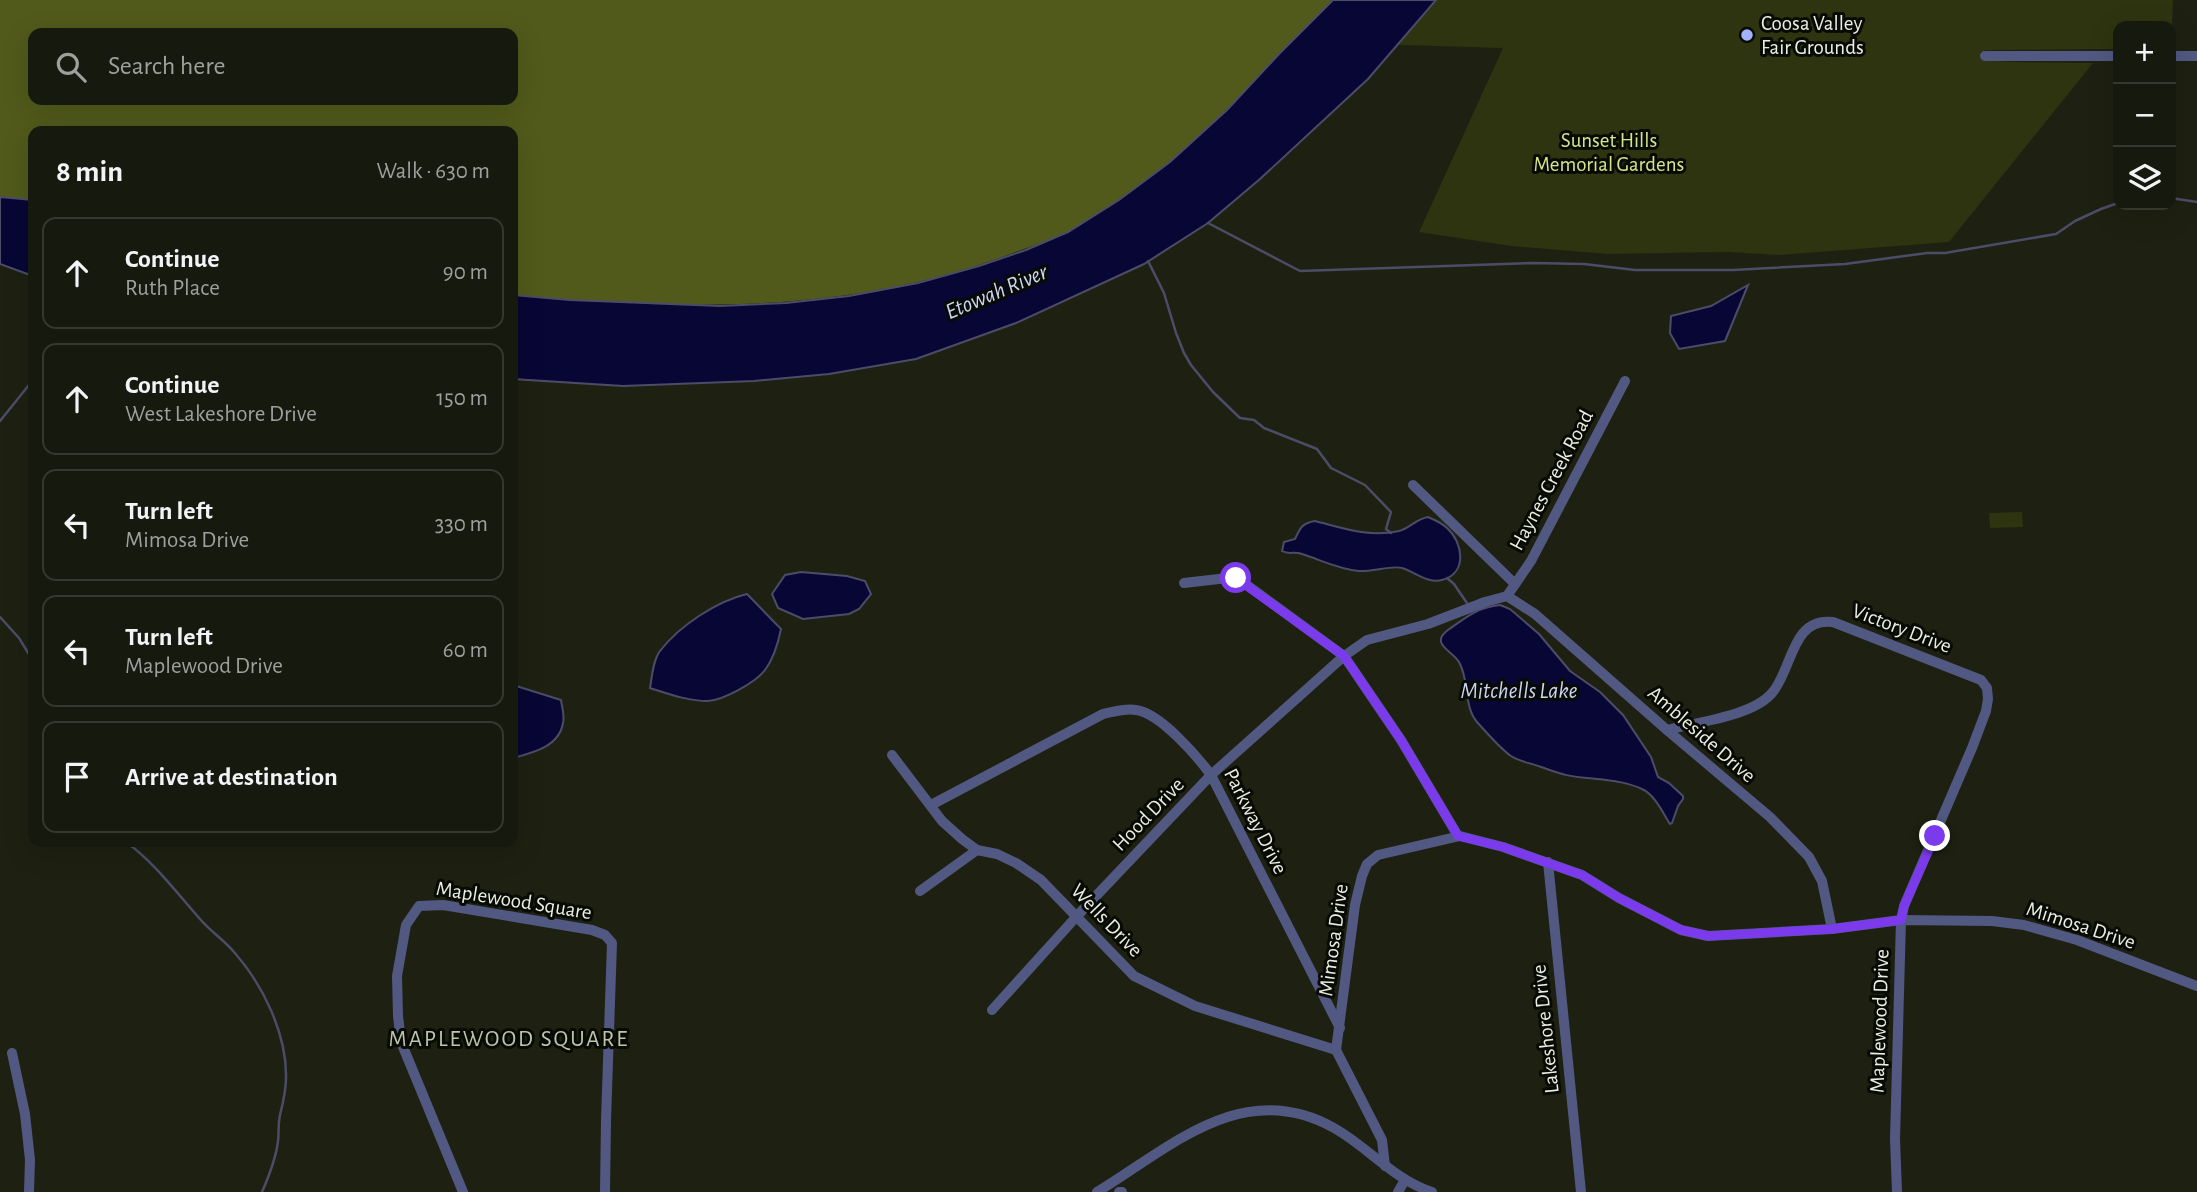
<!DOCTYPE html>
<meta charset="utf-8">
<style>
body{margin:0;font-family:"Alegreya Sans",sans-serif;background:#1f2216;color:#f1f3f6}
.controls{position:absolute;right:21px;top:21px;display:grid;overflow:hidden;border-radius:14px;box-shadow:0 7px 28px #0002}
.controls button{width:63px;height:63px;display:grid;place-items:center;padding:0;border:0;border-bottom:2px solid #35382e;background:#16190d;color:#f1f3f6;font:35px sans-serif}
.stop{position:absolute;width:21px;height:21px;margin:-16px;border:5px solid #7c3aed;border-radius:50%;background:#fff}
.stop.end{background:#7c3aed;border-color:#fff;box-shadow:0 2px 7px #0008}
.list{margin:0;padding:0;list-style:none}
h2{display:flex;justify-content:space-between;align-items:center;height:91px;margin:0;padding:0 28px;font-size:30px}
h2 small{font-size:23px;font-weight:400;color:#9ea09d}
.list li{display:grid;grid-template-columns:46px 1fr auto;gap:21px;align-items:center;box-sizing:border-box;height:112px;margin:0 14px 14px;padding:0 14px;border:2px solid #35382e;border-radius:14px}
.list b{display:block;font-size:26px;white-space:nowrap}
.list p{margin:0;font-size:23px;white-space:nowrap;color:#9ea09d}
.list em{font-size:23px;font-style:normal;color:#9ea09d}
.icon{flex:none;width:38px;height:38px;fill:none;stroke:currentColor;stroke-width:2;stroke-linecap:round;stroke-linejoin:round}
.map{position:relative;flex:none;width:2197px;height:1192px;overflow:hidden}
.search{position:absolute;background:#16190d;box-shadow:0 7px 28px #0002;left:28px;top:28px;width:490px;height:77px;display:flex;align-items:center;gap:18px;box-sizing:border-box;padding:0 24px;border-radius:14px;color:#9ea09d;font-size:26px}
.panel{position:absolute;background:#16190d;box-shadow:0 7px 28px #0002;left:28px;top:126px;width:490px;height:721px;border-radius:14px}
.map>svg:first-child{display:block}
.green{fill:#2e3310}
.forest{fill:#515a1b;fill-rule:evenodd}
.water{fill:#080634;stroke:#4c4c68;stroke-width:2}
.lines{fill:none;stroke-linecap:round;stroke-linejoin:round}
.stream{stroke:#4c4c68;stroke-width:2.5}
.minor{stroke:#515982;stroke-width:10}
.route{stroke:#7c3aed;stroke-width:9}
.poi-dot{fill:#a3b2fd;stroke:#080a04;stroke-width:2.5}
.labels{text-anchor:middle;stroke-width:6;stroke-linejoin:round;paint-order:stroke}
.poi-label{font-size:21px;fill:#eceee3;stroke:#080a04;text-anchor:start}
.park-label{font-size:21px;fill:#d6e58b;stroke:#080a04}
.street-label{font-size:21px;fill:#eceee3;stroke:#080a04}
.water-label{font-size:23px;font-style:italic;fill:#cdd5f6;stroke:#080a04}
.neighbourhood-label{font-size:23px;letter-spacing:2px;fill:#bfc3ae;stroke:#080a04}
</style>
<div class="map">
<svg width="2197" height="1192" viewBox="0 0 2197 1192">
<rect width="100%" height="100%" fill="#1e2111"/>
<g class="green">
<path d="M1410,0H2173L2171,49V26H2118V49L1985,50L1981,60L2013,62L2093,63L1949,242L1779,255L1728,252L1608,254L1511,246L1419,232L1503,48L1368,44Z"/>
<path d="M2022,512L2023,527L1990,528L1989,513Z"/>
</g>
<path class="forest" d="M0,0H1333C1289,43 1248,89 1204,132C1177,158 1139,186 1108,207C1095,215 1082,226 1068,233C1051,241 1031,246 1013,253C850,315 684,310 513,295V131H33V200L0,197ZM33,33H513V100H33Z"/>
<g class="water">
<path d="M1333,0H1436L1368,79L1260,179L1208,223L1144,264L1016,323L916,359L829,374L754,381L623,386L513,379V295L570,300L720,306L786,303L849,296L918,283L979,266L1026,250L1068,232L1119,200L1170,162L1227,110L1280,53Z"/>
<path d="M0,197L33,200V276L0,264Z"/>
<path d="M1748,285L1725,341L1679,349L1670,333L1671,316L1711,306Z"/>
<path d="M1428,517C1435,520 1442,523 1447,528C1463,542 1468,573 1442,580C1428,584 1415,572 1402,568C1393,565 1371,572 1359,571C1338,569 1321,560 1302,554C1294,551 1289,555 1282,551L1284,542L1295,539C1300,528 1302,523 1315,521C1343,528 1370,538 1399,531C1410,528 1416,519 1428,517Z"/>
<path d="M801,572L847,576L865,581L871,594L859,609L849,614L803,619L778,608L772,594L785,575Z"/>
<path d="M747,594L781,629C778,644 774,658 765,670C756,682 724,700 708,701C688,701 669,694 650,688C652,677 653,660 660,651C679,626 717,601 747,594Z"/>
<path d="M1500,605L1510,609L1539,634L1570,671L1600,692L1623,715L1651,757L1658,777L1669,783L1683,796V799L1678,806L1672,823L1670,824C1663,813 1655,796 1644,790C1627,781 1605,780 1587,778C1568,777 1559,773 1541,767C1531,763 1520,762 1511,756C1502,750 1485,731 1477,722C1463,705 1470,681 1459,662C1453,651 1429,644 1448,630C1465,618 1478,607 1500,605Z"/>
<path d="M513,685L561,700C562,707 565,717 563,723C559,747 532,753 513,758Z"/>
</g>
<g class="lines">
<g class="stream">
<path d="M2171,198L2197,202"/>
<path d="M1208,223L1300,271L1533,263L1584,264L1635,270H1733L1845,264L1927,253H1945L2056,234L2075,221L2101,209L2118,203"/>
<path d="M1148,261L1164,293L1176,333L1184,353L1191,365L1213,392L1240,418L1254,420L1264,428L1317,449L1331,468L1365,485L1391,512L1386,529L1391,533"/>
<path d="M0,421L33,380"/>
<path d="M1447,578L1454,584L1469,606"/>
<path d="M0,617L19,638L33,661"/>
<path d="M126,842C155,863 176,892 200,919C210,931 224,940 234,952C263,985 287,1034 286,1078C286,1091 283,1103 280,1115C278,1124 279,1133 278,1141C276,1159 269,1176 262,1192"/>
</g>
<g class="minor">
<path d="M1985,56H2118"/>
<path d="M2171,56H2197"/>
<path d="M1413,485L1515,584"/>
<path d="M1184,583L1236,577L1344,656L1401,740L1458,836"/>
<path d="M1507,596L1535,614L1667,730L1770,817L1809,857L1822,881L1832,929"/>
<path d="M1507,596L1531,561L1625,381"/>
<path d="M1667,730C1696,722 1753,716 1772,693C1793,669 1791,617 1833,622L1981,680L1987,688L1988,699L1986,711L1972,748L1904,906L1901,920L1895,1139L1897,1192"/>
<path d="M892,755L942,821L962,839L977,850L997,854L1016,863L1041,880L1134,976L1195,1006L1336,1050"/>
<path d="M931,805L1103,714C1114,712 1124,708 1136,710C1160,713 1197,756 1211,775L1340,1028"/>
<path d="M1548,862L1581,1192"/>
<path d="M920,891L977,850"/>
<path d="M992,1010L1077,916L1211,775L1344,656L1367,640L1428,624L1485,602L1507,596"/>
<path d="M1336,1050L1355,905L1362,876L1367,864L1378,855L1460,836L1503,847L1582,875L1619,898L1681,930L1708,936L1832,929L1901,920L1992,921L2024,925L2077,940L2197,986"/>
<path d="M1336,1050L1382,1140L1385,1166"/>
<path d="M12,1053L25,1114L30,1160L29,1192"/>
<path d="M463,1192L401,1042L398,1016L397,976L406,925L419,906L443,905L592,930L605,935L612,943L606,1120L605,1192"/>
<path d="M1097,1192C1171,1147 1243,1077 1334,1128C1368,1147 1393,1179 1432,1192"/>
<path d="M1119,1192H1122"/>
<path d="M1398,1192L1405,1180"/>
</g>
</g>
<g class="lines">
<path class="route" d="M1236,578L1344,656L1401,740L1458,836L1503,847L1582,875L1619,898L1681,930L1709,936L1832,929L1901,920L1904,906L1935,836"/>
</g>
<circle class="poi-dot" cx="1747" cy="35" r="7"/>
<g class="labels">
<g class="poi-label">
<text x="1761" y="30">Coosa Valley<tspan x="1761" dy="24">Fair Grounds</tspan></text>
</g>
<g class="park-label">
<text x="1609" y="147">Sunset Hills<tspan x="1609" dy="24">Memorial Gardens</tspan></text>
</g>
<g class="street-label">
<text transform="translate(1551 480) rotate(-62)" y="7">Haynes Creek Road</text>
<text transform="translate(1902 628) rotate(21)" y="7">Victory Drive</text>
<text transform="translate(1702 734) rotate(41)" y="7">Ambleside Drive</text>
<text transform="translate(1148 814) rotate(-46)" y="7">Hood Drive</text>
<text transform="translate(1256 821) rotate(63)" y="7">Parkway Drive</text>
<text transform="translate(514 900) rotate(9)" y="7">Maplewood Square</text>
<text transform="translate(1107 920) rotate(46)" y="7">Wells Drive</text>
<text transform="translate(2081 925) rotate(18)" y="7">Mimosa Drive</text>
<text transform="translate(1333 940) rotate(-82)" y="7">Mimosa Drive</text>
<text transform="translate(1879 1021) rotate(-88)" y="7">Maplewood Drive</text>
<text transform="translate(1545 1029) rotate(-96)" y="7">Lakeshore Drive</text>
</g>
<g class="water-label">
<text transform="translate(996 291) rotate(-23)" y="8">Etowah River</text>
<text x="1519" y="698">Mitchells Lake</text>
</g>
<g class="neighbourhood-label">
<text x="509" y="1046">MAPLEWOOD SQUARE</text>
</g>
</g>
</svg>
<div class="controls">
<button>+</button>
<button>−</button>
<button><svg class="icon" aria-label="layers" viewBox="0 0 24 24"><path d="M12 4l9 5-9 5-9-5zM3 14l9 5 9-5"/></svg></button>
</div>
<div class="stop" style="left:1236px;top:578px"></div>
<div class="stop end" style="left:1935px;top:836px"></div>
<div class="search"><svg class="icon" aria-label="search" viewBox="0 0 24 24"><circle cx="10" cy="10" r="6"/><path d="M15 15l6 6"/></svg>Search here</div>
<section class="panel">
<h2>8 min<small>Walk · 630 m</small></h2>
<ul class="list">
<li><svg class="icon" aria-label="ahead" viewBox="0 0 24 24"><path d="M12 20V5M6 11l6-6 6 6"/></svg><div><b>Continue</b><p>Ruth Place</p></div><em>90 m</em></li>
<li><svg class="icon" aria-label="ahead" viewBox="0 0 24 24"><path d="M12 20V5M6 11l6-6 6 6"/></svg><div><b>Continue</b><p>West Lakeshore Drive</p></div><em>150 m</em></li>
<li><svg class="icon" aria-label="left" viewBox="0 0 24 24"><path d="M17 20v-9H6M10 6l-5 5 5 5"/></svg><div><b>Turn left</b><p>Mimosa Drive</p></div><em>330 m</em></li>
<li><svg class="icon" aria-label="left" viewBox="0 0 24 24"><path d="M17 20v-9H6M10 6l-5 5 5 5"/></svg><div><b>Turn left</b><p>Maplewood Drive</p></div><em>60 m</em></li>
<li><svg class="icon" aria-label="arrive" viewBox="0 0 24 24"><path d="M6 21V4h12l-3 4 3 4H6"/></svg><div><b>Arrive at destination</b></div></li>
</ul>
</section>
</div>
